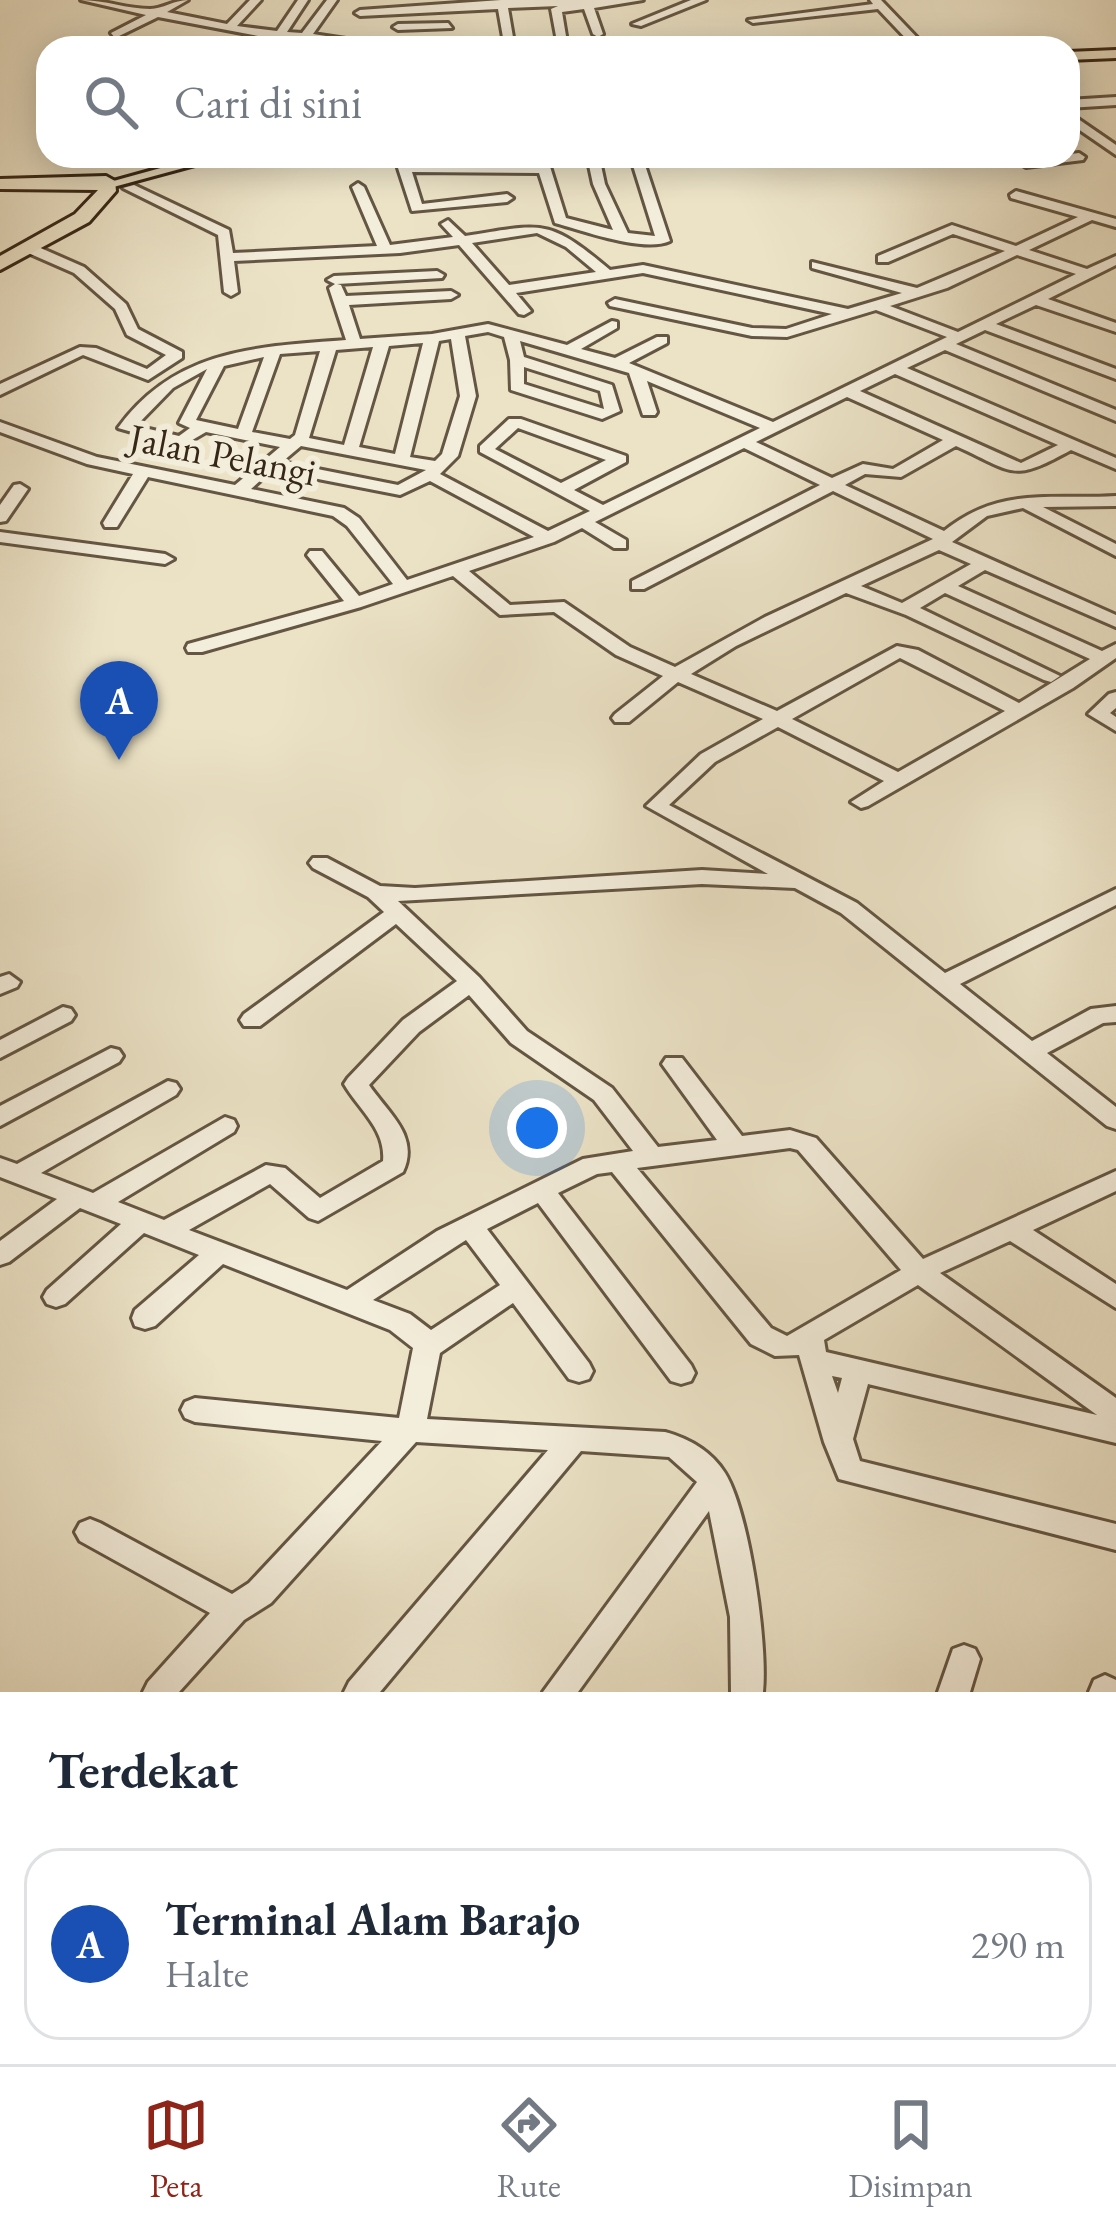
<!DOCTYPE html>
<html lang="id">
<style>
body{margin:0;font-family:"EB Garamond",serif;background:#f2f2f3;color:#1f2937}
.you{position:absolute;left:537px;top:1128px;width:42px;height:42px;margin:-30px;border:9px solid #fff;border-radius:50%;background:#1a73e8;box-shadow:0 0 0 18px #1a73e833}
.badge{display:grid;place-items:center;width:78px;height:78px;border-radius:50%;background:#8f2418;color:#fff;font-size:39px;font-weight:700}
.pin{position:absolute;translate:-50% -99px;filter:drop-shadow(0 3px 6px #0008)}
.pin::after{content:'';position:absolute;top:63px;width:42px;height:36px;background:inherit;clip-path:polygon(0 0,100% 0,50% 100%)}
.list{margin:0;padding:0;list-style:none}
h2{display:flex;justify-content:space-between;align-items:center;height:156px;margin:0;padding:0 48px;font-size:51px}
h2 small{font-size:39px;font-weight:400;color:#747a83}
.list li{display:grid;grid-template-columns:78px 1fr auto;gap:36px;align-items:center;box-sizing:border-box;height:192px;margin:0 24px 24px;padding:0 24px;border:3px solid #e0e1e3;border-radius:36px}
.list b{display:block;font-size:45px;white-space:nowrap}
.list p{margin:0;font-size:39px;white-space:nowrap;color:#747a83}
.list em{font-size:39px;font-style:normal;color:#747a83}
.icon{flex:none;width:66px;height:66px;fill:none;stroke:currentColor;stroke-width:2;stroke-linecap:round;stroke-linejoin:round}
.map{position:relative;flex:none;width:1116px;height:1692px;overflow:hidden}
.search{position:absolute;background:#fff;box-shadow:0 6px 30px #0003;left:36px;right:36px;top:36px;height:132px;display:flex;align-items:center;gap:30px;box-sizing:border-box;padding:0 42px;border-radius:36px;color:#747a83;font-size:45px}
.sheet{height:372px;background:#fff}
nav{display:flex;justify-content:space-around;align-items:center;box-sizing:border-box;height:168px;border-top:3px solid #e0e1e3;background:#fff;font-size:33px;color:#747a83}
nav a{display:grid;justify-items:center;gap:6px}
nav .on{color:#8f2418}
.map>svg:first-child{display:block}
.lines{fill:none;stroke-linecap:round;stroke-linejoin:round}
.minor-casing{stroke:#645643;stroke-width:6}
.major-casing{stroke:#362717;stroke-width:6}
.highway-casing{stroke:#362717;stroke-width:6}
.minor{fill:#f3eddb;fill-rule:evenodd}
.major{fill:#ece3c7;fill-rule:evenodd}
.highway{fill:#ece3c7;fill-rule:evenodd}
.labels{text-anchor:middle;stroke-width:12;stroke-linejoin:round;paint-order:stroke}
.far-street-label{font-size:39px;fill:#362717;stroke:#f3eddb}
</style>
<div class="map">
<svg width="1116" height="1692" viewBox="0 0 1116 1692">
<rect width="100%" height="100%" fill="#ece3c7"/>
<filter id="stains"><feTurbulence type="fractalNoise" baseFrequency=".00167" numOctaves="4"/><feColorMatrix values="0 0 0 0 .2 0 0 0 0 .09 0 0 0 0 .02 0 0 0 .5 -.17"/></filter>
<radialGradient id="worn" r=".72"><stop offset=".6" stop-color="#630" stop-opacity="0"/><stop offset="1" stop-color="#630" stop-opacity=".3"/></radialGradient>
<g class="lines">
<defs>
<g id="minor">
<path d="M81,0C105,0 127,9 150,9C163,9 174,0 188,0L167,12L227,24L250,0H261L237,26L277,31L298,0H308L287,32L302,33L327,0H337L313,34L346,39L341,42L258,36L158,17L115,38L111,33L146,15Z"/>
<path d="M501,0H643L594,8L603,34L598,37L593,34L584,9L562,12L566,36L561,39L556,36L551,9L558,6L508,8L514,43L509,46L504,43L498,9L360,16L355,13L360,10Z"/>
<path d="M691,0H706L641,26L632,24Z"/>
<path d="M870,0H881L927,48H915L878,9L753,23L748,20L873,4Z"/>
<path d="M448,23L452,28L398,30L393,27L398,24Z"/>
<path d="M1116,97V105L1068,108V100Z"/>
<path d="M1068,112L1116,145V155L1068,122Z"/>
<path d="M1079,153L1085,157L1083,160L1026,167L1008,156L1028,159Z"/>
<path d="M536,156L547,157L566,218L613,230L593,184L587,156H599L605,184L628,233L655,236L630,156H642L670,241C644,253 584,231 555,223L539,173L412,172L422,204L507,194L513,198L507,202L412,211L398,168L404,164L537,165Z"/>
<path d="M358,183L364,187L390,245L453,237L441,224L448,220L465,236C543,224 547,217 610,270L643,265L848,309L902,293L812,268V262L917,288L1005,251L953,234L888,262H878V256L952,225L1016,246L1078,217L1011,198L1010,195L1016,191L1116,219V227L1092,220L1029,250L1087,269L1116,256V265L1048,299L1116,323V332L1036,305L996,324L1116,369V379L985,330L956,344L1116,410V421L945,350L907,368L1116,458V469L1071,450C1011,483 1016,473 956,446L901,477L865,474L845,485L944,531C1000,486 1049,500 1116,496V506L1043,507L1116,544V556L1023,508L987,516L952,542L1116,615V627L985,570L958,586L1102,651L1116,644V658L1073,688L868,806L861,808L851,802L884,781L778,727L715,762L669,805L857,903L945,973L1116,889V905L960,984L1032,1041L1091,1009L1116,1006V1022L1103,1023L1047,1053L1116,1107V1129L1107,1126L841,913L795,888L702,884L398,901L479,977L527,1031L612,1088L658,1147L717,1140L662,1064L666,1058H682L742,1136L790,1130L816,1138L923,1259L1116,1171V1191L1033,1230L1116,1284V1308L1010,1241L940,1273L1116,1398V1443L868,1384L853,1439L860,1461L1116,1524V1550L839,1479L824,1442L799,1355L775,1356L751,1344L612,1172L597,1174L558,1193L691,1365L695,1373L691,1381L681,1384L671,1381L538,1203L487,1229L589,1363L593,1371L589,1379L579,1382L569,1379L513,1303L440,1353L427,1419L665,1432C690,1439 711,1451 725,1473C749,1512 768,1644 763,1692H731L730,1617L709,1511L578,1692H543L697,1482L669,1457L581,1451L380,1692H344L349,1682L548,1450L416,1442L271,1603L244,1620L179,1692H143L148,1682L210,1613L80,1541L75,1532L80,1523L90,1519L100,1523L232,1594L249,1583L382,1441L195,1422L185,1418L181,1410L185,1402L195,1398L399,1418L413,1348L390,1330L223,1264L155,1326L145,1329L135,1326L132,1318L135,1310L199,1255L144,1233L65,1304L56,1307L47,1304L43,1297L47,1290L121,1224L80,1208L9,1262L0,1265V1241L57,1199L0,1177V1158L17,1164L168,1081L176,1083L180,1089L176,1095L41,1173L93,1193L225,1117L234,1120L237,1126L234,1132L118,1202L164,1220L266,1165L285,1168L320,1198L383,1161C386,1129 359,1110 344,1084L348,1078L403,1020L457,981L396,924L260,1026H244L240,1020L244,1014L384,912L368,897L313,868L309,863L313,858H327L380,886L415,888L702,870L768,874L646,806L701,754L763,719L678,682L629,722H615L612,718L615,714L663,676L616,655L554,612L500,615L453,576L361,607L202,652H188L186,648L188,644L344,601L307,555L310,551H322L359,596L393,584L347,526L333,516L148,477L117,527H105L103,523L133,474L87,464L0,432V422L97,457L235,485L280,447L206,432L182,446L118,428C175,349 256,347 346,340L329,288L335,284L327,280L334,276L437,271L444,275L442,278L337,284L341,285L346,296L451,291L458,295L451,299L349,305L360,339L432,334L488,324L567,345L612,321L617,322V328L581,349L615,358L657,337H667V343L629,363L773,422L947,337L876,310L787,337L752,336L610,306L608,303L615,299L752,328L786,329L832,314L643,273L516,293L531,311L524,315L519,314L459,245L400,253L234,261L238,292L231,296L224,292L218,235L123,188L134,185L229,230L233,253L377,246L352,187ZM537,233L566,247L596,272L509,285L472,243ZM1017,255L1076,274L958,332L890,306L947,288ZM488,332L504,337L510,360L511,390L602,419L620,411L612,385L524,357L520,341L629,373L643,415H655L657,412L647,381L760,428L603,505L574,490L626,462V456L521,419H509L480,446V452L590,511L548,531L440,474L458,456L476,396L465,336ZM451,339L460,396L442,454L435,461L410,457L439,341ZM423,343L395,454L359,447L389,346ZM373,347L344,445L309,438L336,350ZM320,351L295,435L290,439L252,432L280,354ZM264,357L238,429L196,420L224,366ZM524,367L600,391L604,409L524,384ZM207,369L179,423L190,428L179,436L136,426L173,388ZM895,374L1058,445L1021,463L860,391ZM847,397L943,440L893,469L863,464L832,478L756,442ZM518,428L606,460L561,483L495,449ZM301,446L426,470L398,485L282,462ZM744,448L820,485L632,581V589H644L833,491L933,539L765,617L675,667L630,647L564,602L510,605L469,571L554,542L582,528L614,548H626V540L595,522ZM272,470L400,495L430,481L534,537L407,580L359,518L344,508L251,489ZM939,550L971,564L902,603L861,586ZM846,593L906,615L1044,680L1051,682L1060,676L920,608L945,593L1090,659L1019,703L918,650L897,646L777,711L691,674L736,646ZM900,658L1005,711L898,772L792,719ZM469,995L511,1043L594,1100L633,1151L583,1159L437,1231L347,1290L189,1230L270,1184L309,1218L318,1221L403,1172C420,1136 388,1113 369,1085L419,1032ZM790,1148L798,1150L901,1270L787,1336L771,1328L637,1168ZM466,1240L500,1285L431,1330L410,1314L373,1300ZM918,1285L1097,1415L826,1352L824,1340ZM832,1376L842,1378L838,1393Z"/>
<path d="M26,246H36L84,267L126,304L138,329L182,352V358L148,380L83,355L0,395V384L80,347L96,348L147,369L166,355L127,335L115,309L74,273L26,252Z"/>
<path d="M20,484L28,489L6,521L0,522V505L14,485Z"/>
<path d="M0,532L165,554L174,559L165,564L0,542Z"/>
<path d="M1116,692V708L1110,713L1116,717V731L1088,714L1109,694Z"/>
<path d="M9,974L20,982L17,987L0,994V977Z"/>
<path d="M63,1007L71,1009L75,1015L71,1021L0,1058V1040Z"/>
<path d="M111,1048L119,1050L123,1056L119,1062L0,1126V1106Z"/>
<path d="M964,1645L975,1649L980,1659L970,1692H938L953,1649Z"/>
<path d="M1105,1675L1116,1680V1692H1089L1094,1680Z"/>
</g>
<g id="major">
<path d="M1116,50V58L1068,60V52Z"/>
<path d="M204,156H228L106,189L99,185Z"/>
</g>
<path id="highway" d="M106,176L115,181L116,191L89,222L0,270V256L75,214L98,190L0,189V179Z"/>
</defs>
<use href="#minor" class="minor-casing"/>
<use href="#major" class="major-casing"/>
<use href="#highway" class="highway-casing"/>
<use href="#minor" class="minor"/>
<use href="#major" class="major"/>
<use href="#highway" class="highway"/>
</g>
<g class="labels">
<g class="far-street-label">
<text transform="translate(223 454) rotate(11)" y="14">Jalan Pelangi</text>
</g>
</g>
<rect width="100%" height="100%" filter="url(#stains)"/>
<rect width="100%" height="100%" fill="url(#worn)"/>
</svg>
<div class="you"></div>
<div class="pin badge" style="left:119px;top:760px;background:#1a4fb4">A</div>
<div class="search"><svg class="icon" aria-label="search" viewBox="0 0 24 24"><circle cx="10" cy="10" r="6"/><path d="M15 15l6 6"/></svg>Cari di sini</div>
</div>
<section class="sheet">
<h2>Terdekat<small></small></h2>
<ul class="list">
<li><span class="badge" style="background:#1a4fb4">A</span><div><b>Terminal Alam Barajo</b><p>Halte</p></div><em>290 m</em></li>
</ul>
</section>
<nav>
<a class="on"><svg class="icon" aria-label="map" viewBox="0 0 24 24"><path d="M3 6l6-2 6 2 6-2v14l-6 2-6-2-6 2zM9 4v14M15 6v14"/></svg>Peta</a>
<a><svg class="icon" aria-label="directions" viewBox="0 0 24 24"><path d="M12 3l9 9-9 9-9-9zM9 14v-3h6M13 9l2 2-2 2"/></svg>Rute</a>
<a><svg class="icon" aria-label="saved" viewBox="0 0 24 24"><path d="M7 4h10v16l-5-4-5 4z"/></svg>Disimpan</a>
</nav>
